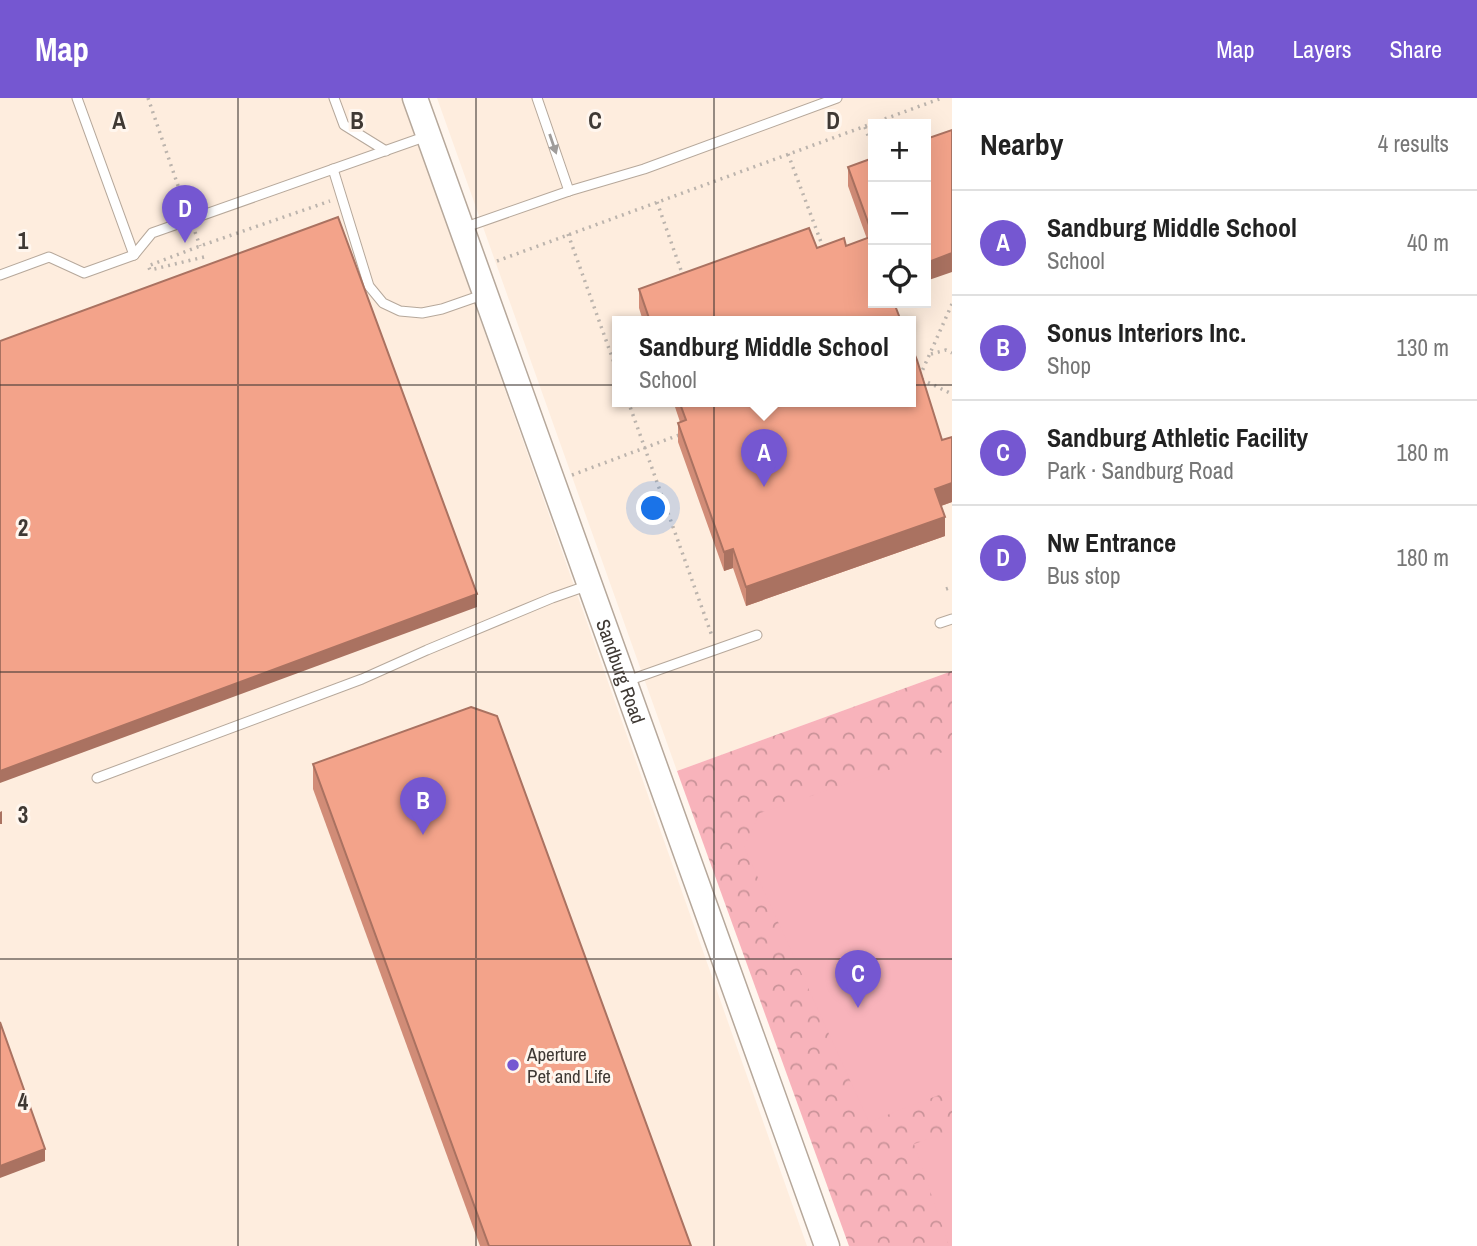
<!DOCTYPE html>
<meta charset="utf-8">
<style>
body{margin:0;font-family:"Archivo Narrow",sans-serif;background:#f6f6f6;color:#222}
.controls{position:absolute;right:21px;top:21px;display:grid;overflow:hidden;border-radius:0px;box-shadow:0 7px 28px #0002}
.controls button{width:63px;height:63px;display:grid;place-items:center;padding:0;border:0;border-bottom:2px solid #e0e0e0;background:#fff;color:#222;font:35px sans-serif}
.you{position:absolute;left:654px;top:411px;width:24px;height:24px;margin:-18px;border:5px solid #fff;border-radius:50%;background:#1a73e8;box-shadow:0 0 0 10px #1a73e833}
.badge{display:grid;place-items:center;width:46px;height:46px;border-radius:50%;background:#7557d1;color:#fff;font-size:23px;font-weight:700}
.pin{position:absolute;translate:-50% -58px;filter:drop-shadow(0 2px 4px #0008)}
.pin::after{content:'';position:absolute;top:37px;width:24px;height:21px;background:inherit;clip-path:polygon(0 0,100% 0,50% 100%)}
.popup{position:absolute;left:612px;top:218px;width:304px;height:91px;box-sizing:border-box;display:grid;place-content:center;border-radius:0px;background:#fff;filter:drop-shadow(0 2px 5px #0005);font-size:23px;white-space:nowrap;color:#767676}
.popup b{font-size:26px;color:#222}
.popup::after{content:'';position:absolute;left:50%;top:100%;margin-left:-14px;border:14px solid transparent;border-top-color:#fff}
.list{margin:0;padding:0;list-style:none}
h2{display:flex;justify-content:space-between;align-items:center;height:91px;margin:0;padding:0 28px;font-size:30px}
h2 small{font-size:23px;font-weight:400;color:#767676}
.list li{display:grid;grid-template-columns:46px 1fr auto;gap:21px;align-items:center;box-sizing:border-box;height:105px;padding:0 28px;border-top:2px solid #e0e0e0}
.list b{display:block;font-size:26px;white-space:nowrap}
.list p{margin:0;font-size:23px;white-space:nowrap;color:#767676}
.list em{font-size:23px;font-style:normal;color:#767676}
.icon{flex:none;width:38px;height:38px;fill:none;stroke:currentColor;stroke-width:2;stroke-linecap:round;stroke-linejoin:round}
.map{position:relative;flex:none;width:952px;height:1148px;overflow:hidden}
header{display:flex;align-items:center;gap:42px;box-sizing:border-box;height:98px;padding:0 35px;background:#7557d1;color:#fff}
header strong{font-size:33px}
nav{display:flex;gap:38px;margin-inline-start:auto;font-size:24px}
main{display:flex}
aside{flex:1;background:#fff}
.map>svg:first-child{display:block}
.built{fill:#feedde;fill-rule:evenodd}
.park{fill:url(#park-crowns)}
.pitch{fill:#f8b3bb}
.lines{fill:none;stroke-linecap:round;stroke-linejoin:round}
.lane-casing{stroke:#b6a89b;stroke-width:11}
.secondary-casing{stroke:#b6a89b;stroke-width:27}
.path{stroke:#bcb4ad;stroke-width:3.5;stroke-dasharray:2 5;stroke-linecap:butt}
.lane{stroke:#fff;stroke-width:9}
.secondary{stroke:#fff;stroke-width:24}
.wall{fill:#d18c77}
.shaded-wall{fill:#aa7261}
.building{fill:#f3a38a;stroke:#aa7261;stroke-width:2}
.oneway{fill:#9f9c9a}
.grid{fill:none;stroke:#3f3934;stroke-width:2;stroke-opacity:0.55}
.poi-dot{fill:#7557d1;stroke:#fff6ee;stroke-width:2.5}
.labels{text-anchor:middle;stroke-width:6;stroke-linejoin:round;paint-order:stroke}
.street-label{font-size:19px;fill:#3f3934;stroke:#fff6ee}
.poi-label{font-size:19px;fill:#3f3934;stroke:#fff6ee;text-anchor:start}
.grid-label{font-size:23px;text-anchor:middle;font-weight:bold;fill:#3f3934;stroke:#fff6ee;stroke-width:6;stroke-linejoin:round;paint-order:stroke}
</style>
<header>
<strong>Map</strong>
<nav><a>Map</a><a>Layers</a><a>Share</a></nav>
</header>
<main>
<div class="map">
<svg width="952" height="1148" viewBox="0 0 952 1148">
<defs>
<pattern id="park-crowns" width="20" height="18" patternUnits="userSpaceOnUse" patternTransform="scale(1.75)"><rect width="20" height="18" fill="#f8b3bb"/><path d="M2 6a3 3 0 1 1 6 0M12 15a3 3 0 1 1 6 0" fill="none" stroke="#ca9399"/></pattern>
</defs>
<rect width="100%" height="100%" fill="#fff6ee"/>
<g class="built">
<path d="M0,0H402L807,1148H0Z"/>
<path d="M437,0H952V573L677,673ZM873,26H926V205H873ZM617,223H911V303H617Z"/>
</g>
<path class="park" d="M952,573V1148H849L677,673Z"/>
<g class="pitch">
<path d="M952,651V992L869,1024L744,749L760,715Z"/>
<path d="M952,1033V1148H949L914,1046Z"/>
</g>
<g class="lines">
<defs>
<g id="lane">
<path d="M77,0L134,157"/>
<path d="M334,0L344,27L386,53"/>
<path d="M537,0L569,93"/>
<path d="M333,71L369,188L383,205L400,213L422,215L442,211L485,196"/>
<path d="M463,130L569,93L644,71L837,0"/>
<path d="M0,177L49,159L84,175L134,157L152,135L427,38"/>
<path d="M940,525L952,521"/>
<path d="M627,583L757,537"/>
<path d="M97,680L362,581L427,552L552,500L589,487"/>
</g>
<g id="secondary">
<path id="s1" d="M415,0L827,1148"/>
</g>
</defs>
<use href="#lane" class="lane-casing"/>
<use href="#secondary" class="secondary-casing"/>
<g class="path">
<path d="M148,0L186,111"/>
<path d="M865,29L873,52"/>
<path d="M788,56L824,152"/>
<path d="M657,104L683,178"/>
<path d="M195,134L200,148"/>
<path d="M568,136L617,273"/>
<path d="M204,159L150,172L148,168L200,148L330,103"/>
<path d="M497,163L942,0"/>
<path d="M952,206L919,280L952,296"/>
<path d="M931,256L946,252L952,255"/>
<path d="M628,303L712,538"/>
<path d="M572,377L679,337"/>
<path d="M946,491L952,489"/>
</g>
<use href="#lane" class="lane"/>
<use href="#secondary" class="secondary"/>
</g>
<g class="wall">
<path d="M873,60V205L901,223H643L639,210V191L817,150L846,148L867,141L848,88V69Z"/>
<path d="M673,303H911L952,404L941,408L945,438L746,508L733,470L724,473L678,344V325L680,324Z"/>
<path d="M313,666L691,1148H480L313,691Z"/>
</g>
<g class="shaded-wall">
<path d="M952,155V174L926,183V165Z"/>
<path d="M952,385V404L935,410V391Z"/>
<path d="M945,419V438L746,508V489Z"/>
<path d="M733,451V470L724,473V454Z"/>
<path d="M477,496V509L0,685V673Z"/>
<path d="M2,713V726H0V714Z"/>
<path d="M45,1051V1063L0,1080V1068Z"/>
</g>
<g class="building">
<path d="M952,32V155L926,165V41Z"/>
<path d="M873,60V205H894L901,223H650L639,191L809,130L817,150L844,140L846,148L873,138L848,69Z"/>
<path d="M338,119L477,496L0,673V243Z"/>
<path d="M911,248L917,262L942,342L952,339V385L935,391L945,419L746,489L733,451L724,454L678,325L686,322L679,303H911Z"/>
<path d="M471,609L497,618L691,1148H489L313,666Z"/>
<path d="M0,924L45,1051L0,1068Z"/>
</g>
<defs><path id="oneway-solid" d="M-6-.8H1V-3.2L6.5 0L1 3.2V.8H-6Z" transform="scale(1.75)"/></defs>
<use class="oneway" href="#oneway-solid" transform="translate(553 46) rotate(71)"/>
<path class="grid" d="M238,0V1148M476,0V1148M714,0V1148M0,287H952M0,574H952M0,861H952"/>
<circle class="poi-dot" cx="513" cy="967" r="7"/>
<g class="labels">
<g class="street-label">
<text dy="7" stroke="none"><textPath href="#s1" startOffset="609">Sandburg Road</textPath></text>
</g>
<g class="poi-label">
<text x="527" y="963">Aperture<tspan x="527" dy="22">Pet and Life</tspan></text>
</g>
</g>
<g class="grid-label">
<text x="119" y="31">A</text>
<text x="357" y="31">B</text>
<text x="595" y="31">C</text>
<text x="833" y="31">D</text>
<text x="23" y="151">1</text>
<text x="23" y="438">2</text>
<text x="23" y="725">3</text>
<text x="23" y="1012">4</text>
</g>
</svg>
<div class="controls">
<button>+</button>
<button>−</button>
<button><svg class="icon" aria-label="locate" viewBox="0 0 24 24"><circle cx="12" cy="12" r="6"/><path d="M12 2v4M12 18v4M2 12h4M18 12h4"/></svg></button>
</div>
<div class="you"></div>
<div class="pin badge" style="left:764px;top:389px">A</div>
<div class="popup"><b>Sandburg Middle School</b>School</div>
<div class="pin badge" style="left:423px;top:737px">B</div>
<div class="pin badge" style="left:858px;top:910px">C</div>
<div class="pin badge" style="left:185px;top:145px">D</div>
</div>
<aside>
<h2>Nearby<small>4 results</small></h2>
<ul class="list">
<li><span class="badge">A</span><div><b>Sandburg Middle School</b><p>School</p></div><em>40 m</em></li>
<li><span class="badge">B</span><div><b>Sonus Interiors Inc.</b><p>Shop</p></div><em>130 m</em></li>
<li><span class="badge">C</span><div><b>Sandburg Athletic Facility</b><p>Park · Sandburg Road</p></div><em>180 m</em></li>
<li><span class="badge">D</span><div><b>Nw Entrance</b><p>Bus stop</p></div><em>180 m</em></li>
</ul>
</aside>
</main>
